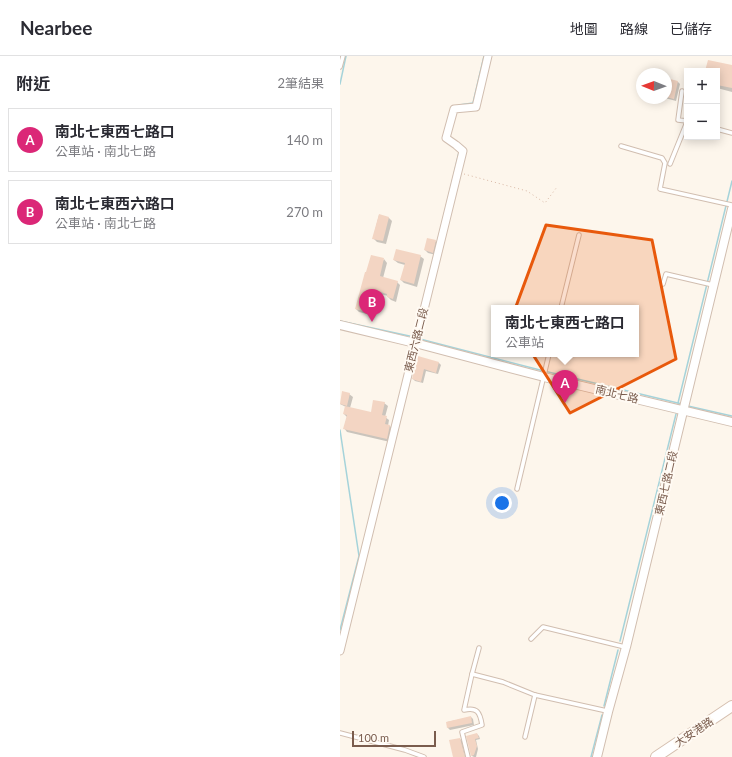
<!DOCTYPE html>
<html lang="zh-TW">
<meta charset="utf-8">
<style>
body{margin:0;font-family:Lato,"Noto Sans TC",sans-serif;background:#f7f7f7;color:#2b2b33}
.controls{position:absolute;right:12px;top:12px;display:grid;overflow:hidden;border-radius:0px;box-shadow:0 2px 10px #0003}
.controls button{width:36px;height:36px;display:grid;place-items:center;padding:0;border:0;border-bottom:1px solid #e1e1e2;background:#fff;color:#2b2b33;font:20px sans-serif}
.compass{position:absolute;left:296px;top:12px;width:36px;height:36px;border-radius:50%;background:#fff;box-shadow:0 2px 10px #0003;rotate:271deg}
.scale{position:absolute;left:12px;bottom:10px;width:84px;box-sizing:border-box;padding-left:4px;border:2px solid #7a5c4d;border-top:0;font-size:11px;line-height:14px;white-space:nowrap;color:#7a5c4d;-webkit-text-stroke:3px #fffaf3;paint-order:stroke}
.you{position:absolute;left:162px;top:447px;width:14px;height:14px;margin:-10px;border:3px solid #fff;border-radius:50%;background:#1a73e8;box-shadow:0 0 0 6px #1a73e833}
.badge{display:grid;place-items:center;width:26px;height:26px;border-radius:50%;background:#db2777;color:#fff;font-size:13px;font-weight:700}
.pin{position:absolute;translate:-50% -33px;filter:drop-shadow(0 1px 2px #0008)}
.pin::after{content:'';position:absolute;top:21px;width:14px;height:12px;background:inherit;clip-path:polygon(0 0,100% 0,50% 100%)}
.popup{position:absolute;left:151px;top:249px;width:148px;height:52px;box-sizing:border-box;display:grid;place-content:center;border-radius:0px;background:#fff;filter:drop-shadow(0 1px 3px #0005);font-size:13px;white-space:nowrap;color:#7c7c81}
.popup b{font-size:15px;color:#2b2b33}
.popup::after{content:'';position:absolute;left:50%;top:100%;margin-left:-8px;border:8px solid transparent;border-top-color:#fff}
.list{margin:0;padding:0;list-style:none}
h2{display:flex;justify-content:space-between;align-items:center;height:52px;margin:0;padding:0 16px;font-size:17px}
h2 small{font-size:13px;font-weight:400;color:#7c7c81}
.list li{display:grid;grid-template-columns:26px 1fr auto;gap:12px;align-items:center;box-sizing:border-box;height:64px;margin:0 8px 8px;padding:0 8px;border:1px solid #e1e1e2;border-radius:0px}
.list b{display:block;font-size:15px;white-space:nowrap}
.list p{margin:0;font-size:13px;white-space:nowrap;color:#7c7c81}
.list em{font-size:13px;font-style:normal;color:#7c7c81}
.map{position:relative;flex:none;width:392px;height:701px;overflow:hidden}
header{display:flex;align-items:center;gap:24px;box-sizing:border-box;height:56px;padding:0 20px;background:#fff;border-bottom:1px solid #e1e1e2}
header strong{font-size:19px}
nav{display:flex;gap:22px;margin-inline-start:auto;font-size:14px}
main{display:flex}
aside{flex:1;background:#fff}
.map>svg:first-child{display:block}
.shadow{fill:#0003}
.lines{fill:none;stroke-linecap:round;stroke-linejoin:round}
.stream{stroke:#a5d3da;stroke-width:1.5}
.building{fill:#f3d5c3}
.service-casing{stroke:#d1beb0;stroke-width:5.5}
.minor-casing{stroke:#d1beb0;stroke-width:9}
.tertiary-casing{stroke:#d1beb0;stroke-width:10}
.secondary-casing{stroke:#d6c0b0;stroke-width:12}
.path{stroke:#d9b8a5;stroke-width:1;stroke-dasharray:1 3;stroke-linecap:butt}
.service{stroke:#fff;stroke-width:3.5}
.minor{stroke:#fff;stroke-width:7}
.tertiary{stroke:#fff;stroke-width:8}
.secondary{stroke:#fff;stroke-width:10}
.marked{fill:#e8590c;fill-opacity:0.2;stroke:#e8590c;stroke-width:3;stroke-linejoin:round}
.labels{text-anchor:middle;stroke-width:4;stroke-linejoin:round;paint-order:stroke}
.street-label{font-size:11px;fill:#7a5c4d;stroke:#fffaf3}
</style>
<header>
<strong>Nearbee</strong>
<nav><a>地圖</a><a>路線</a><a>已儲存</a></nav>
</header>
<main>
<aside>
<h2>附近<small>2筆結果</small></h2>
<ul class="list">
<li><span class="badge">A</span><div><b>南北七東西七路口</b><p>公車站 · 南北七路</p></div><em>140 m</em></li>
<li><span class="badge">B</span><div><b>南北七東西六路口</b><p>公車站 · 南北七路</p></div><em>270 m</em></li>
</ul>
</aside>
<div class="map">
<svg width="392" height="701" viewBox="0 0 392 701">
<rect width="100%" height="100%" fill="#fdf6ec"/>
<g class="shadow">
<path d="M392,10V36L377,32V15H366Z"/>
<path d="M326,23L338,26L340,28L336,45L325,42H326Z"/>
<path d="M39,159L49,162L52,165L46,188L37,186L33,182Z"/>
<path d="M95,185L99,188L96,199L88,197L85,194Z"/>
<path d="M80,200L84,203L77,231L64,227L61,224L65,209L58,207L54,204Z"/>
<path d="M44,203L47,207L43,222L57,226L60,229L56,246L51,244L48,241V240L40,238L35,260L19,256L16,253Z"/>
<path d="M78,301L99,307L101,309L98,318L86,315L83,327L75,325L73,323Z"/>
<path d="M9,338L13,341L10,352L32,358L44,347L48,350L45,361L49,364L48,370H50L53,374L50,386L7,376L4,372L7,361L4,358L6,351L0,348Z"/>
<path d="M131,661L133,663L134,669L110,674L108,672L107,666Z"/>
<path d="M137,678L139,680L140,683L136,684L138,693L136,701H134L132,700L128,681Z"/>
<path d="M120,683L122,685L125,701H114Z"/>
</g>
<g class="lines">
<g class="stream">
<path d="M0,28L6,0"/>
<path d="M119,49L133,47L144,0"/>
<path d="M0,265L74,281"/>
<path d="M73,281L78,265L114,118L119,96L118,95"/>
<path d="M80,283L200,314L342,348"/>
<path d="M338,347L392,125"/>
<path d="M348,350L392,360"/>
<path d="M0,374L19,500L0,574"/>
<path d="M280,585L336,358"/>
<path d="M264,650L278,594"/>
<path d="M251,701L262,659"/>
</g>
</g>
<g class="building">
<path d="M368,4L392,9V32L377,29V15H365Z"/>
<path d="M326,22L338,25L334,43L326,41Z"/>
<path d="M39,158L49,161L43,185L32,183Z"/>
<path d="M87,182L96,184L93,197L84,194Z"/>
<path d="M56,193L81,199L74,228L60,224L65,207L53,204Z"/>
<path d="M31,199L44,202L40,220L58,225L53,243L47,241V238L37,235L32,257L15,253L25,216H26Z"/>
<path d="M78,300L99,306L96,317L84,313L81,326L72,323Z"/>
<path d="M2,335L10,337L7,350L0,348Z"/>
<path d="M33,344L45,346L42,359L47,360L45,368L50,369L47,383L3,373L7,359L3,358L5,350L31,356Z"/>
<path d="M131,660L132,667L107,672L106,666Z"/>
<path d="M137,677L139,682L135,683L137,690L134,699L131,700L126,680Z"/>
<path d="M120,682L125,701H113L109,684Z"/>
</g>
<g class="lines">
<defs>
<g id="service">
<path d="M0,11L3,0"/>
<path d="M342,35L338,64L347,65"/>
<path d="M377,73L392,77"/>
<path d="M281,90L322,102L325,107L320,133L392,149"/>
<path d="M330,108L347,66"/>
<path d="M323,228L326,218L373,229"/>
<path d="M221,252L239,179"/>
<path d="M177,433L209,298"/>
<path d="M191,583L203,571L285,591"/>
<path d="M132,618L163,626L195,639L267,655"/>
<path d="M0,677L65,694L84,701"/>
<path d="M185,681L195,639"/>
<path d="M128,701L122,676L142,669C140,656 137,651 124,654L132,618L139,592"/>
</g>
<path id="minor" d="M0,595L123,95L116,89L106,82L114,53L136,51L148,0"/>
<g id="tertiary">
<path d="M0,269L75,287L204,321L392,366"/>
<path d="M257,701L268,656L286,591L392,153"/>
</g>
<path id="secondary" d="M316,701L392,650"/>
</defs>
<use href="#service" class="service-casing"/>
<use href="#minor" class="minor-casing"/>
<use href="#tertiary" class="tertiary-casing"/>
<use href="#secondary" class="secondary-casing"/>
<path class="path" d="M124,118L187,135L205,147L217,131"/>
<use href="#service" class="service"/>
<use href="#minor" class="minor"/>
<use href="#tertiary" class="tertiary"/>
<use href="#secondary" class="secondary"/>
</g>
<path class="marked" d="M206,169L312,184L336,303L230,357L171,264Z"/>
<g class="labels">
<g class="street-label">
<text transform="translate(76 284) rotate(-76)" y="4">東西六路二段</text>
<text transform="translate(277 338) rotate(14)" y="4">南北七路</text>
<text transform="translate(326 427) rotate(-77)" y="4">東西七路二段</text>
<text transform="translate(354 676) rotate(-34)" y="4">大安港路</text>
</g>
</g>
</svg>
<div class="controls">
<button>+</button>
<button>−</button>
</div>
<svg class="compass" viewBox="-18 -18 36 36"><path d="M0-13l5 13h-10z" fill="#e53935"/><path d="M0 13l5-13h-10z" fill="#7c7c81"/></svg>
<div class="scale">100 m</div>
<div class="you"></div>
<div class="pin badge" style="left:225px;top:347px">A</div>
<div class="popup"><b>南北七東西七路口</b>公車站</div>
<div class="pin badge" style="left:32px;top:266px">B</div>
</div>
</main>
